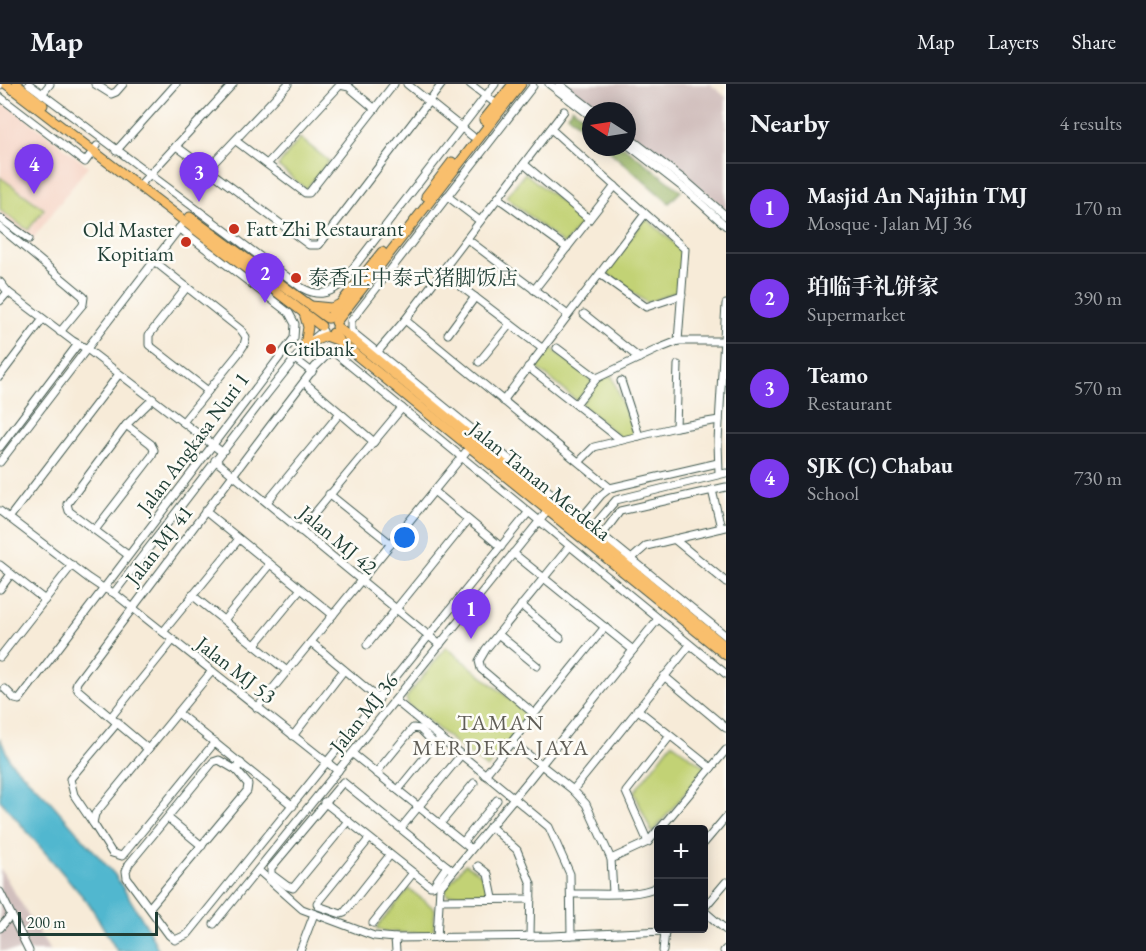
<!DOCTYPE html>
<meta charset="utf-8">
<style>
body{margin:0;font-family:"EB Garamond","Noto Serif SC",serif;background:#242831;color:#f1f3f6}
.controls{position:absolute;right:18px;bottom:18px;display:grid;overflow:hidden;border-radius:6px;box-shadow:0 3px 15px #0003}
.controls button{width:54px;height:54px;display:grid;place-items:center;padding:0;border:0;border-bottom:2px solid #363941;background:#171b24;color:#f1f3f6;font:30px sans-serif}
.compass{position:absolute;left:582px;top:18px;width:54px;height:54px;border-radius:50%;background:#171b24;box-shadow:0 3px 15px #0003;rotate:282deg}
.scale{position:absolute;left:18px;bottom:15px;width:140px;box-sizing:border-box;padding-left:6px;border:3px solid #1f3d34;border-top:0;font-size:16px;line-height:21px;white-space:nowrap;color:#1f3d34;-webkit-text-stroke:4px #fdfcf7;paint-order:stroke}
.you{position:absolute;left:405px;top:454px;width:21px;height:21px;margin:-15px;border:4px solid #fff;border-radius:50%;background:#1a73e8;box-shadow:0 0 0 9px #1a73e833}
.badge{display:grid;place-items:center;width:39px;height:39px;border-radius:50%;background:#7c3aed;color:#fff;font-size:20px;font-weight:700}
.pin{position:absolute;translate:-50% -50px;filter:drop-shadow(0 2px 3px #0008)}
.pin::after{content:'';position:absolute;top:32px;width:21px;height:18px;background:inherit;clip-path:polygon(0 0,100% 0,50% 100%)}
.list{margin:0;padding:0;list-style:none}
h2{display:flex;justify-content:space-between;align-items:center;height:78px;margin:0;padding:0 24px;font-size:26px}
h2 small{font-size:20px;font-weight:400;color:#9ea1a6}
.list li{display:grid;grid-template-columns:39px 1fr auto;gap:18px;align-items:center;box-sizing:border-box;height:90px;padding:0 24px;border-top:2px solid #363941}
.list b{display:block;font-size:22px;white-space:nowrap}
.list p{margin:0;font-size:20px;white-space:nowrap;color:#9ea1a6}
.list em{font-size:20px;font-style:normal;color:#9ea1a6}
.map{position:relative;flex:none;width:726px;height:867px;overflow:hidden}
header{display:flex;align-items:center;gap:36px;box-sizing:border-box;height:84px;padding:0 30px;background:#171b24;border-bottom:2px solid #363941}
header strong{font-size:28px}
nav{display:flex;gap:33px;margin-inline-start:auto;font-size:21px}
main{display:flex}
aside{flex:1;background:#171b24}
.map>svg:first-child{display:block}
.built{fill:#f5d2c2}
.industrial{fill:#d1bfbd}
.green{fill:#c2d275;stroke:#708854;stroke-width:1.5}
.forest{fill:#99b466;stroke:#5c784d;stroke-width:1.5}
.water{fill:#51b7cf;stroke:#387a82;stroke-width:1.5}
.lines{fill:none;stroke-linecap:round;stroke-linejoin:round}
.minor-casing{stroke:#3f574d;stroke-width:9}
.major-casing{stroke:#3f574d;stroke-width:11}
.minor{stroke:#fff;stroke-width:7}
.major{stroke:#f9bf6d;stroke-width:9}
.poi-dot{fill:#c8321e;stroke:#fdfcf7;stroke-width:2}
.labels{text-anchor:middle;stroke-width:5;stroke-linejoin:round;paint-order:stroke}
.poi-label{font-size:21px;fill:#1f3d34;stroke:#fdfcf7;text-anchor:start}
.street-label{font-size:21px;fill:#1f3d34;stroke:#fdfcf7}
.neighbourhood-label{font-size:22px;letter-spacing:1.5px;fill:#605e57;stroke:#fdfcf7}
</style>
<header>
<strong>Map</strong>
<nav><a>Map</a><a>Layers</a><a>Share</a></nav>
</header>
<main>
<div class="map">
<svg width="726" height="867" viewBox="0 0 726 867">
<rect width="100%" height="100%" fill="#fdfcf7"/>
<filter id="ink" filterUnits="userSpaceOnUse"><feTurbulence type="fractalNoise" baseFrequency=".0167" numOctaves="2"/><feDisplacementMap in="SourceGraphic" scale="12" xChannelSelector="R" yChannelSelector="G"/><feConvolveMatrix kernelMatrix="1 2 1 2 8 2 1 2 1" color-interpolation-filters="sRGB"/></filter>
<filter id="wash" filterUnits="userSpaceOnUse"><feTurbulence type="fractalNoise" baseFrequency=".008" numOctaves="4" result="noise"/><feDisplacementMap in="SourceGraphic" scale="24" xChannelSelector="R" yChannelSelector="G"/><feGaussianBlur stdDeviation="1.35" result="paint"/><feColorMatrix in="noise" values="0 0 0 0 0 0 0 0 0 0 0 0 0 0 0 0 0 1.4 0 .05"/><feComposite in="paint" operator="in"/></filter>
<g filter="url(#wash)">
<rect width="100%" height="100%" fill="#f7ebd8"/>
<path class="built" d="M1,16L88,82L29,160L0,137Z"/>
<g class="industrial">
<path d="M562,0H710L726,13V127L710,111L627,49V27H598Z"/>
<path d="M0,784L50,867H0Z"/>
</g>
<g class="green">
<path d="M300,54L329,77L306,105L278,82Z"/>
<path d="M525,89L584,136L564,161L506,113Z"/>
<path d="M0,93L44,125L28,146L0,126Z"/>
<path d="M646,134L683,167L678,207L647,219L604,187Z"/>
<path d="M549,262L593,298L577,317L534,281Z"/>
<path d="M612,292L635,352L622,355L581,320L603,293Z"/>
<path d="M446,563L531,632L487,684L408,621L406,614Z"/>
<path d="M672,659L706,684L652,749L634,708Z"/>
<path d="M465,780L483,791L489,809L447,811L445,805Z"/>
<path d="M409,805L435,825L433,850L386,848L376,844Z"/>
</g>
<g class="forest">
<path d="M572,23L591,38V51L568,31Z"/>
<path d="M605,63H624L681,107L669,119Z"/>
</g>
<path class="water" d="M0,654L10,677L50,717L115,791L146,841L159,867H117L90,821L0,716Z"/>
</g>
<g filter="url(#ink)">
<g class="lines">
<defs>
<g id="minor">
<path d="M29,0L302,204C317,212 327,211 340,201L495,0"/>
<path d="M95,0L111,10L116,8L123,0"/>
<path d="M407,0L472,52"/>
<path d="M470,0L499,22"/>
<path d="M549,0L591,32"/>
<path d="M559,0L594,27"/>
<path d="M0,1L1,0"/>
<path d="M533,2L351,237V247L578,431L585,430L601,411L610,404L718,379"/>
<path d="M42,10L50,0"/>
<path d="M0,13L85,78L97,62"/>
<path d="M551,45L685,165L678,257"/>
<path d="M627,52L687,98L726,132"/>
<path d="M236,57L305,109H309L394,0"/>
<path d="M627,60L686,106L726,142"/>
<path d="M176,62L309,161H319L442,0"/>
<path d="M116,67L176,0"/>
<path d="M267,80L340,1L349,3L375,25"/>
<path d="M524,80L589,135"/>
<path d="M207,86L288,0"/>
<path d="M139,102L233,0"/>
<path d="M447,112L480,137"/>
<path d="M498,114L567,164"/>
<path d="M0,134L29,155"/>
<path d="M0,143L84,213L83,220L60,248"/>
<path d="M467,155L568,231"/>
<path d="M154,177L241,246L246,253L244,261L238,270L183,338"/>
<path d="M442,188L543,265"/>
<path d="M600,190L646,223L682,211"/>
<path d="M0,198L8,208L73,257L87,265L222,368"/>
<path d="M187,203L149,251V261L208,307"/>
<path d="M534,206L615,102"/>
<path d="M0,217L8,208"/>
<path d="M584,230L639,274"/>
<path d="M405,236L610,404"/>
<path d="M448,250L475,213"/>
<path d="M557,264L597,294"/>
<path d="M374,272L405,236L564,27"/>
<path d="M295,275L312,288"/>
<path d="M479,278L510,240"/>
<path d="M528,283L621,356"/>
<path d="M0,292L43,235"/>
<path d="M621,297L639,352"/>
<path d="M304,298L374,358"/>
<path d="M503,317L645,130"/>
<path d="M576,320L597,294L658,265L678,257H723"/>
<path d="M676,343L678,281"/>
<path d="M0,363L78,260"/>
<path d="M215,376L440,561"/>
<path d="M580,377L594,363L676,343L719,336"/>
<path d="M0,378L181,142"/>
<path d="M719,390L718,357L726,220"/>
<path d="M726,403L620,427L602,451L726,552"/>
<path d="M712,406L721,444"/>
<path d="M434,407L501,463"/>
<path d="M329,410L391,460"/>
<path d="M267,418L340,329"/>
<path d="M0,427L88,494L103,504L114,509L338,687"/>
<path d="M205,427L333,531"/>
<path d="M9,434L119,290"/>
<path d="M95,446L152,372L154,366L151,360L126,341"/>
<path d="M300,447L402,324"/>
<path d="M586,451L616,416L726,389"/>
<path d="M674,455L726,498"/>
<path d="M513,469L633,566"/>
<path d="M128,471L69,427L67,420L126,341L153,315"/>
<path d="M629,477L646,462L726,443"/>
<path d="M0,481L45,516"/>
<path d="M0,505L11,490"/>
<path d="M114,509L267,310L305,262L323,247"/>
<path d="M192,511L287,587"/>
<path d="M521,521L560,554"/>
<path d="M224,536L270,480"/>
<path d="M163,548L239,455"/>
<path d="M498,550L537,582"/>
<path d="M311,558L379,615"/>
<path d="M255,561L301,505"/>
<path d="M367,561L468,436"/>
<path d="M0,573L72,481"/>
<path d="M212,587L95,730L93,739L112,769L122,772L215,658"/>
<path d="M664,592L726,644"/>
<path d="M5,605L15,615L19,616L294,254L295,240L289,229L179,144"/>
<path d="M396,617L549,743L570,790L571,851"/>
<path d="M257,624L473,359"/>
<path d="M637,625L711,684"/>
<path d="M178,629L293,722"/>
<path d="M533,629L481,585L479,577L486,565L569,463"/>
<path d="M111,633L173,556"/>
<path d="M293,652L344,586"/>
<path d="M512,658L573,706L586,720L611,775L613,809"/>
<path d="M148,665L78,606L76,602L77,598L270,342L315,283L330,268L336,270L726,590"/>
<path d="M353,670L471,765"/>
<path d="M241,679L236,686L219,676L213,678L129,780L126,787L127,794L169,851L175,856L188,850L528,429"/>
<path d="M376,689L413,644L420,645L435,660"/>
<path d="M485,691L605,543"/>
<path d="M398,706L438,657"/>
<path d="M573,706L690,561"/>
<path d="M324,718L430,802H433L447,782"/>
<path d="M168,734L202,762"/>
<path d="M348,737L293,804L287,802L271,790V784L343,698L453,787"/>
<path d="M93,739L74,711L70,695L118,638"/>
<path d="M440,740L474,699"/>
<path d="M490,742L517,766L531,800L530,852"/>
<path d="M401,744L461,671"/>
<path d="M659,746L726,666"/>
<path d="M369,755L317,819L318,822L341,830L344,829L390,771"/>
<path d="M463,758L497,716"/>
<path d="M648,758L626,708L670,652"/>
<path d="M704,759L726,733"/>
<path d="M611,775L648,758L658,746"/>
<path d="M478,782L488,790L493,814"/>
<path d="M258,786L302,825L374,852L395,854L551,852L665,847L670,844"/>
<path d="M0,808L29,867"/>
<path d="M571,810C595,809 638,814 658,802"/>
<path d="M440,816L531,815"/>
<path d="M150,823L247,707L248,700L236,686"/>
<path d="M704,824L726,798"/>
<path d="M704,827L726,846"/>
<path d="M373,839L413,789"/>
<path d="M214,840L550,424"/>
<path d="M0,844L11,831"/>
<path d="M395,854L396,867"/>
<path d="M437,854L440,803L529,696L658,535"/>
<path d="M300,867L314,830"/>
<path d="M663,867L665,847"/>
<path d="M724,867L726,865"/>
</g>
<g id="major">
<path d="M6,0L321,242"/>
<path d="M16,0L43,21"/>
<path d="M484,36L513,0"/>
<path d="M426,112L452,78"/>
<path d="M190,133L327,234"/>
<path d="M311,222L331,224L341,220"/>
<path d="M304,229L308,243L305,262"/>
<path d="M329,234L382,168"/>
<path d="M336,238L521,0"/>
<path d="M337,243L726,563"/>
<path d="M333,249L339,257L726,571"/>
<path d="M309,259L326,252L337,256"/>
</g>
</defs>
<use href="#minor" class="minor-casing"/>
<use href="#major" class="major-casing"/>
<use href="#minor" class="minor"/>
<use href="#major" class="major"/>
</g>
</g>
<g class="poi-dot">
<circle cx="234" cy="145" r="6"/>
<circle cx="186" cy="158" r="6"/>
<circle cx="296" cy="194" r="6"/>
<circle cx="271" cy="265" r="6"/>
</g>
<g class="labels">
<g class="poi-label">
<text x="246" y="152">Fatt Zhi Restaurant</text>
<text x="174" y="153" text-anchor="end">Old Master<tspan x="174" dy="24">Kopitiam</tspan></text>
<text x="308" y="201">泰香正中泰式猪脚饭店</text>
<text x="283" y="272">Citibank</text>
</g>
<g class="street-label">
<text transform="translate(193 359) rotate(-53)" y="7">Jalan Angkasa Nuri 1</text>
<text transform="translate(540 397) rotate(39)" y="7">Jalan Taman Merdeka</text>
<text transform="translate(338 456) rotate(40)" y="7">Jalan MJ 42</text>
<text transform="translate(159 461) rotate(-52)" y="7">Jalan MJ 41</text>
<text transform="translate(236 586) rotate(38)" y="7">Jalan MJ 53</text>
<text transform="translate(364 629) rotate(-51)" y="7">Jalan MJ 36</text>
</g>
<g class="neighbourhood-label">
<text x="501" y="646">TAMAN<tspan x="501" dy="25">MERDEKA JAYA</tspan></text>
</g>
</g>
</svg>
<div class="controls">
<button>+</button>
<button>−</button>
</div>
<svg class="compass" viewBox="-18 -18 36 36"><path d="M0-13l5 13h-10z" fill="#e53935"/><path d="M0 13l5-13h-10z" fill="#9ea1a6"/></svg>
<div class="scale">200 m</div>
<div class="you"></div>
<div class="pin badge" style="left:471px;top:555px">1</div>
<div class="pin badge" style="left:265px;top:219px">2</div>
<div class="pin badge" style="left:199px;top:118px">3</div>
<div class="pin badge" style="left:34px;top:110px">4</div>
</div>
<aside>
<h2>Nearby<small>4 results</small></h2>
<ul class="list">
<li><span class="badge">1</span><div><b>Masjid An Najihin TMJ</b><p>Mosque · Jalan MJ 36</p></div><em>170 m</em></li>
<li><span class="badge">2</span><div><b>珀临手礼饼家</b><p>Supermarket</p></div><em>390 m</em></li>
<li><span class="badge">3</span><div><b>Teamo</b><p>Restaurant</p></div><em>570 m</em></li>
<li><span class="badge">4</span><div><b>SJK (C) Chabau</b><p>School</p></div><em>730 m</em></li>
</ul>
</aside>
</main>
